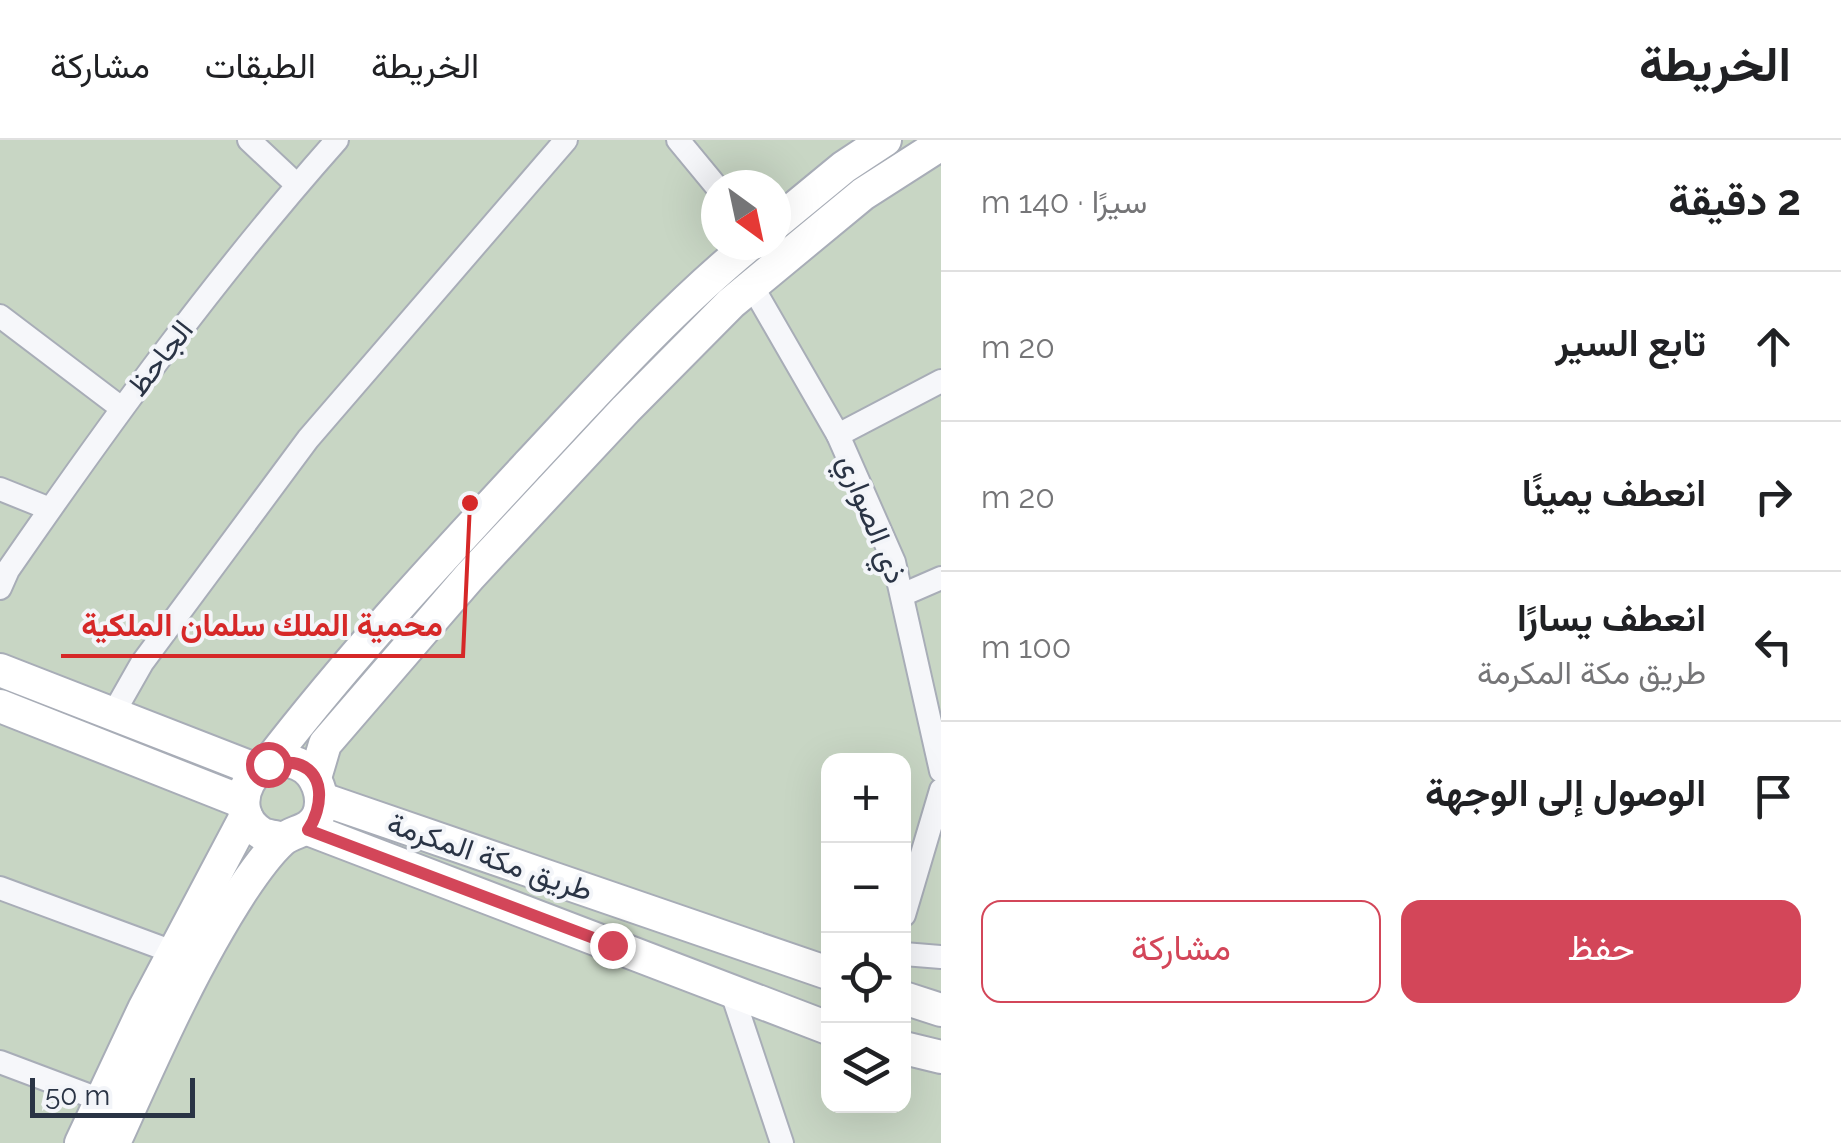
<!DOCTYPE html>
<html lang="ar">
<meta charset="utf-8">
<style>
body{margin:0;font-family:Raleway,Vazirmatn,sans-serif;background:#f6f6f6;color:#202124;direction:rtl}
.controls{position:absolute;right:30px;bottom:30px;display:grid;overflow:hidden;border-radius:20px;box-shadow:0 10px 40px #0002}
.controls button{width:90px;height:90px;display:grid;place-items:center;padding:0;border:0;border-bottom:2px solid #e0e0e0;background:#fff;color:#202124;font:50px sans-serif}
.compass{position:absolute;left:701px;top:30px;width:90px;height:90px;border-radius:50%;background:#fff;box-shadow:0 10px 40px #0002;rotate:147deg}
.scale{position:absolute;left:30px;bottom:25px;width:165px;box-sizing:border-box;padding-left:10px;border:5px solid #2a3445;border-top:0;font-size:28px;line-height:35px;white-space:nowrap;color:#2a3445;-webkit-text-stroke:8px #f3f5f9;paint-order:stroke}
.stop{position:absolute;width:30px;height:30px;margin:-22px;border:8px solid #d34659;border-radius:50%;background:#fff}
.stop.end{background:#d34659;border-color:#fff;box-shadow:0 2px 10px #0008}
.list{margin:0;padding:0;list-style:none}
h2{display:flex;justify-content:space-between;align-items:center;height:130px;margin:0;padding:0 40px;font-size:42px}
h2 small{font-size:32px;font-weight:400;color:#757577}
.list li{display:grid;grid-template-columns:65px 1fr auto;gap:30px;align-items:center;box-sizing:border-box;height:150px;padding:0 40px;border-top:2px solid #e0e0e0}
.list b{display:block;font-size:38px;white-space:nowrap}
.list p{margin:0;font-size:32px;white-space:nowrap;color:#757577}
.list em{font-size:32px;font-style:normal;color:#757577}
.actions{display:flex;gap:20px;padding:30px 40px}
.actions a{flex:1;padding:22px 0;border:2px solid #d34659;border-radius:20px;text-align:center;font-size:35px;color:#d34659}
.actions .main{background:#d34659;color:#fff}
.icon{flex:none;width:55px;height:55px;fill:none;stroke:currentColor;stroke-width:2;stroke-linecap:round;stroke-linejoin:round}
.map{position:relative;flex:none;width:941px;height:1003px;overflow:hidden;direction:ltr}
header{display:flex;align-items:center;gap:60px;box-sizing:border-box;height:140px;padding:0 50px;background:#fff;border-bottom:2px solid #e0e0e0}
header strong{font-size:48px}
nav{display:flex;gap:55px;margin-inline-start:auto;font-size:35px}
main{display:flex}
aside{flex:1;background:#fff}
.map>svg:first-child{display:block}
.green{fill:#c8d6c4;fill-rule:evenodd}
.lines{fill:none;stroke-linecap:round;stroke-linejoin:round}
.street-casing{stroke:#a8adb7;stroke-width:26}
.secondary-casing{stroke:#a8adb7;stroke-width:36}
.street{stroke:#f6f7fa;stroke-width:22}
.secondary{stroke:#fff;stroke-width:32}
.route{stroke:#d34659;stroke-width:12}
.labels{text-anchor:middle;stroke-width:8;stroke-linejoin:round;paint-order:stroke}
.street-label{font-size:30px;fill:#2a3445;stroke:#f3f5f9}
.leader{fill:none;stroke:#d62828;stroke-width:4}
.callout-dot{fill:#d62828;stroke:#f3f5f9;stroke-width:4}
.callout-label{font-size:32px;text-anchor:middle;font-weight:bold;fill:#d62828;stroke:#f3f5f9;stroke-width:8;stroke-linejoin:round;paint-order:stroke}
</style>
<header>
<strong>الخريطة</strong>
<nav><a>الخريطة</a><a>الطبقات</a><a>مشاركة</a></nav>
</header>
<main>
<aside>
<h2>2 دقيقة<small>سيرًا · 140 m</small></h2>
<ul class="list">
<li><svg class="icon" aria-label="ahead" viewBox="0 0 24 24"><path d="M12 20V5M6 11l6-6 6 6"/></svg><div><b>تابع السير</b></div><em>20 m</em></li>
<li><svg class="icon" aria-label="right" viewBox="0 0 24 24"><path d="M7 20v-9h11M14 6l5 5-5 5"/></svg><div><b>انعطف يمينًا</b></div><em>20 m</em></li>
<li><svg class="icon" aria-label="left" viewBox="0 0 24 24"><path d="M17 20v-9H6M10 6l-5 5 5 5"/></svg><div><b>انعطف يسارًا</b><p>طريق مكة المكرمة</p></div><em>100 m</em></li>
<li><svg class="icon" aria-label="arrive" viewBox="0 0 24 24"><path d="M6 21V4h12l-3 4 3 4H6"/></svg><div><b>الوصول إلى الوجهة</b></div></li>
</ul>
<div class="actions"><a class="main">حفظ</a><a>مشاركة</a></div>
</aside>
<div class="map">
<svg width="941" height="1003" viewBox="0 0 941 1003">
<rect width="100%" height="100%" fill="#e3e6ec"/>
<path class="green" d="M0,0H941V1003H0ZM716,45H776V105H716ZM828,620H904V966H828Z"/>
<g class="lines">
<defs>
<g id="street">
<path d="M249,0L297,45"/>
<path d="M678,0L716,46"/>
<path d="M752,146L838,295L894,422L941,631"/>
<path d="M0,176L120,267"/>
<path d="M838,295L941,241"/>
<path d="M0,349L50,369"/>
<path d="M0,448L8,430C111,281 217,135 337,0"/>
<path d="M902,455L941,438"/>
<path d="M113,574L142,523L308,299L566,0"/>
<path d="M0,748L173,812"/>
<path d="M904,775L941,650"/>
<path d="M904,814L941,817"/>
<path d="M731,850L782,1003"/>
<path d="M0,922L101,960"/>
</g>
<g id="secondary">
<path d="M776,83L844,27L885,0"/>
<path d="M0,530L257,630"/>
<path d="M0,566L243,662"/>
<path d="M268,623C348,519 439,421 528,325C599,249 669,171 749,105"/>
<path d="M315,638L325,604L470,436L626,269L731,163L863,54L941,4"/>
<path d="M322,659L828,833"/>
<path d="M308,689L828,888"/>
<path d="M904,858L941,870"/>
<path d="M904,908L941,917"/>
<path d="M81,1003L144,869L246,676"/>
<path d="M114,1003C153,917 191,829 243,749C253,734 267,714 281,701C293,690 309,693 318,676C326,658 317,632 298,624C256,606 221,668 261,693C266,696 277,697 283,699"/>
</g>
</defs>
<use href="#street" class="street-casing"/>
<use href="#secondary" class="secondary-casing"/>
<use href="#street" class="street"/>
<use href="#secondary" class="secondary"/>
</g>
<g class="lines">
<path class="route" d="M268,624C276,623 285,622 293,623C327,629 323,668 308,690L612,805"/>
</g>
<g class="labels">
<g class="street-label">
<text transform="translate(160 218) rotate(-52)" y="10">الجاحظ</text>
<text transform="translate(872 379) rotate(68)" y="10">ذي الصواري</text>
<text transform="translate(490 717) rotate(19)" y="10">طريق مكة المكرمة</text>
</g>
</g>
<path class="leader" d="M470 363L463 516H61"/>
<circle class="callout-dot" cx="470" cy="363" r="10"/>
<g class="callout-label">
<text x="262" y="496">محمية الملك سلمان الملكية</text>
</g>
</svg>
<div class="controls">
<button>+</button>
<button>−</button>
<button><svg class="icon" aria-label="locate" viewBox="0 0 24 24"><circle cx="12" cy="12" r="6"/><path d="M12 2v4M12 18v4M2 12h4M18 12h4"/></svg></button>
<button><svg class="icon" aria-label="layers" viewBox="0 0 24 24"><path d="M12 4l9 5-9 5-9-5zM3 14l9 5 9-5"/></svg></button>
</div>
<svg class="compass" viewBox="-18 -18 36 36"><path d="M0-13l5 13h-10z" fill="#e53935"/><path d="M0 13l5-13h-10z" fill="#757577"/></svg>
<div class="scale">50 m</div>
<div class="stop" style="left:268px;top:624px"></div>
<div class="stop end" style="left:612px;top:805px"></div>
</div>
</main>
